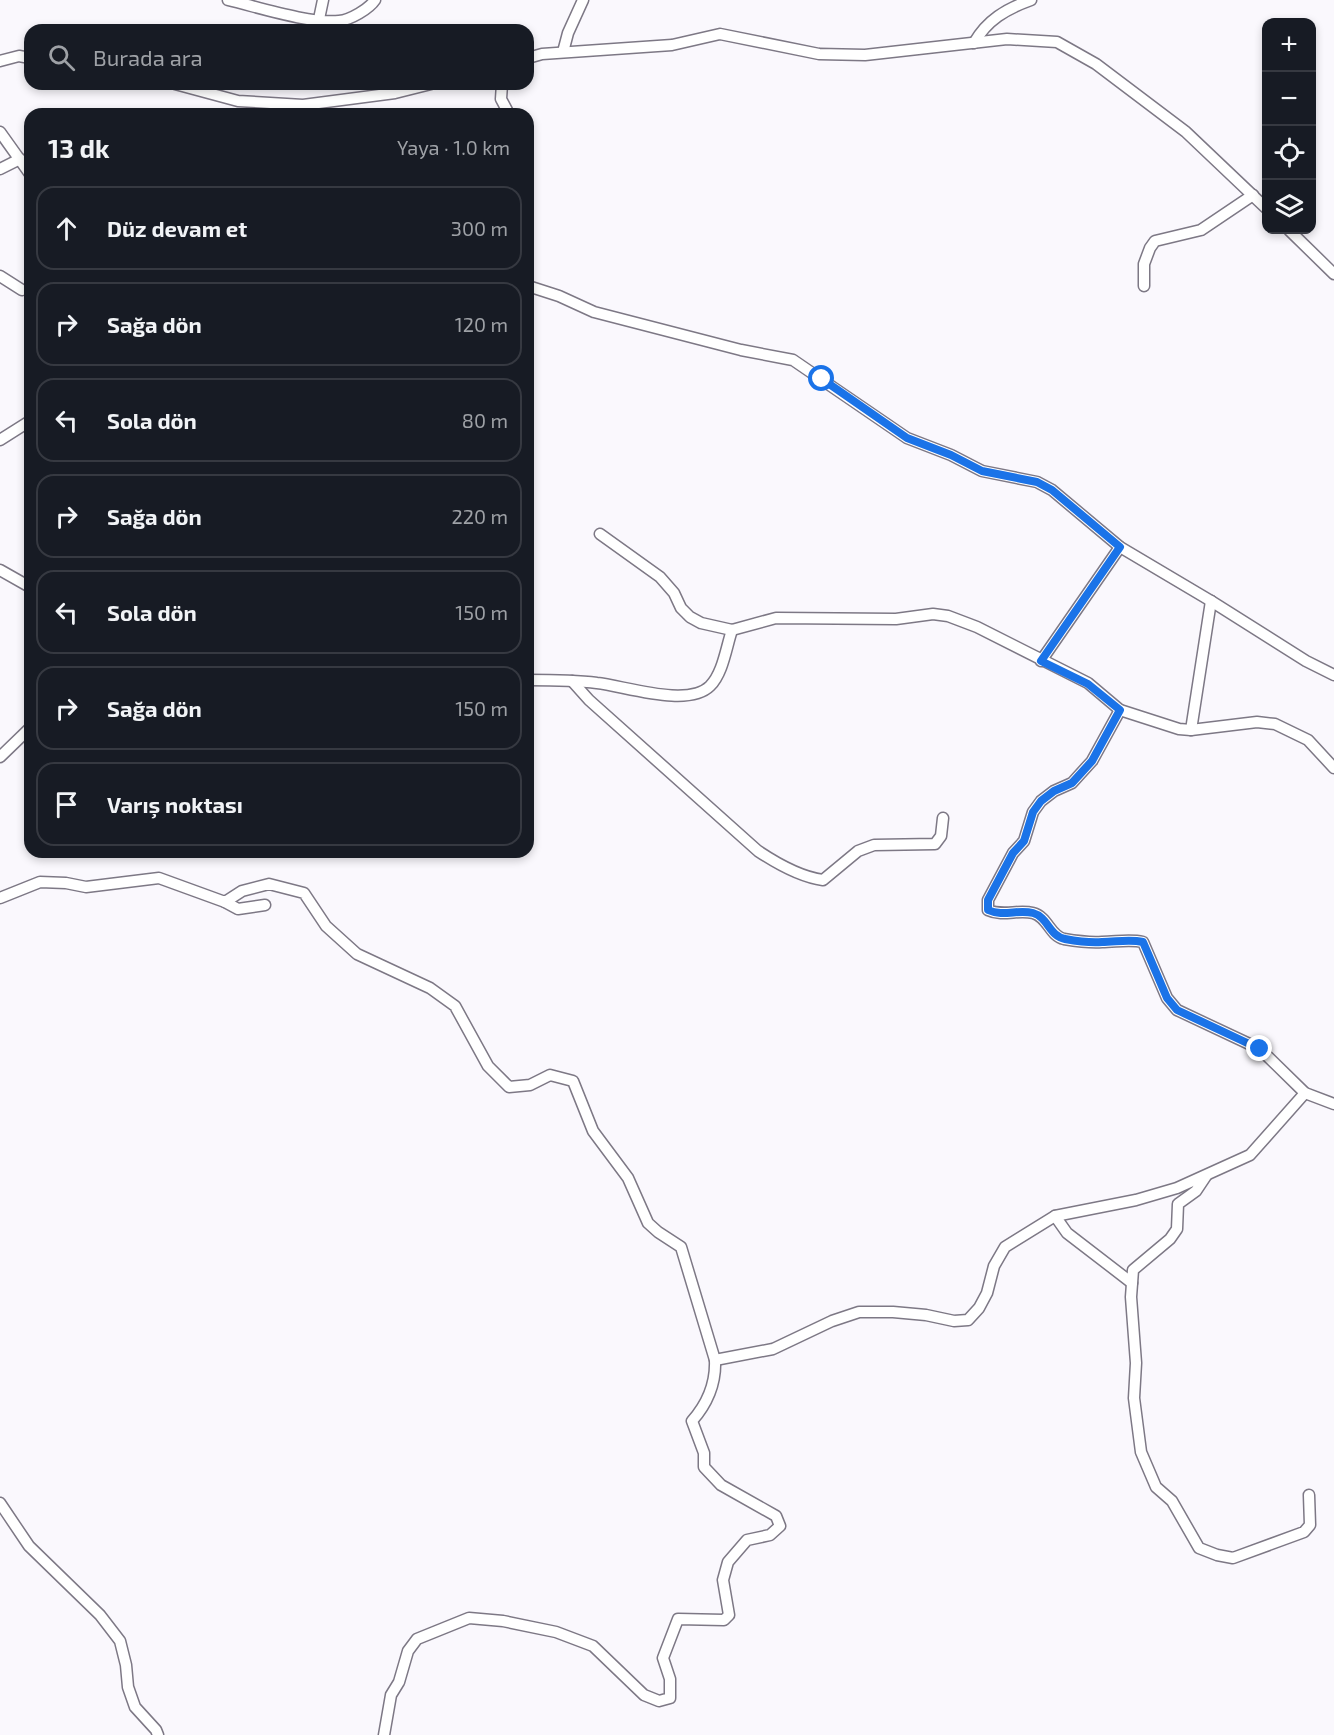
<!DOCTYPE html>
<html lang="tr">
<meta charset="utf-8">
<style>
body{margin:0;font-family:"Exo 2",sans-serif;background:#242831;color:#f1f3f6}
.controls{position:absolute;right:18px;top:18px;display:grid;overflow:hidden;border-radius:12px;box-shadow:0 3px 9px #0003}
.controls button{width:54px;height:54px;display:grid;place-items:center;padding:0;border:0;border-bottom:2px solid #363941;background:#171b24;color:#f1f3f6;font:30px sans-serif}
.stop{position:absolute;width:18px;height:18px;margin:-14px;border:4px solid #1a73e8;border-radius:50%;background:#fff}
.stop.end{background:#1a73e8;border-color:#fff;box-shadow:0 2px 6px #0008}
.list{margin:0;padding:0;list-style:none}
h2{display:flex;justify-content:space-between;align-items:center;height:78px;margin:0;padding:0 24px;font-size:26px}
h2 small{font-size:20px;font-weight:400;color:#9ea1a6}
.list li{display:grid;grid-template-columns:39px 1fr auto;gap:18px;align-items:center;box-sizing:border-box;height:84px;margin:0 12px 12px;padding:0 12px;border:2px solid #363941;border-radius:18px}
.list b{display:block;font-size:22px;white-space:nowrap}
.list em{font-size:20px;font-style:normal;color:#9ea1a6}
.icon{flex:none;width:33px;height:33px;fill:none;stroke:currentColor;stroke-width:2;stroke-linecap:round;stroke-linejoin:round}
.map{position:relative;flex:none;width:1334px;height:1735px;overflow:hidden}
.search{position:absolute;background:#171b24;box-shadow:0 3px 9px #0003;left:24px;top:24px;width:510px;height:66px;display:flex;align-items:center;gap:15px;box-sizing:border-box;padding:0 21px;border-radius:18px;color:#9ea1a6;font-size:22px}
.panel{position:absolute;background:#171b24;box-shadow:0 3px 9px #0003;left:24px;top:108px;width:510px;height:750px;border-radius:18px}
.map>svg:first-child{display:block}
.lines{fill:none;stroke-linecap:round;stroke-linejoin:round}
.minor-casing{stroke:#7d7885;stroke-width:13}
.minor{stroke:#fff;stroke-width:10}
.route{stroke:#1a73e8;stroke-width:8}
</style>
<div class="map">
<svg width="1334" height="1735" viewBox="0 0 1334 1735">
<rect width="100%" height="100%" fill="#faf8fd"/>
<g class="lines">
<defs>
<g id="minor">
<path d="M228,0C258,7 310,24 339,21C350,20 369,9 375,0"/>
<path d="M319,19L323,0"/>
<path d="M974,43C987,20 1006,9 1031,0"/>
<path d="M563,52L568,33L583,0"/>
<path d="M528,58L542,54L672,45L720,34L819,54L865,55L1007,39L1057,42L1096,64L1186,132L1266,208"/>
<path d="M0,61L19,56L30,58"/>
<path d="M175,84L238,101L303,105L395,93L431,84"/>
<path d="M502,84L501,99L509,114"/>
<path d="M0,132L30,174"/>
<path d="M0,169L20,159"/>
<path d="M1289,230L1334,274"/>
<path d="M0,276L22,290"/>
<path d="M528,286L559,296L594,312L741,350L793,360L907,438L951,455L982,471L1037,482L1052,490L1120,547L1211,601L1306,661L1334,675"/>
<path d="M1144,286V264L1150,248L1155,241L1201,230L1253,195"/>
<path d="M0,440L30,421"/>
<path d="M600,534L660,577L674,593L681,608L690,617L701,623L732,630L776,618L896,619L933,614L948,616L977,627L1088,683L1120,710L1179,729L1191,730L1257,722L1275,724L1308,740L1334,768"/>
<path d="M0,570L30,587"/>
<path d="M1041,661L1120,547"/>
<path d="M528,680C551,680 574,680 597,683C625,686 688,708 710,686C723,673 726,648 732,630"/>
<path d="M572,681L589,700L758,851C776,863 800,877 823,880L858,851L874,845L935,844L941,836L943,818"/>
<path d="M1120,710L1092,761L1072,783L1054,791L1041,801L1033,812L1024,841L1013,853L988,900V910C1003,917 1018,909 1033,913C1048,917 1050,936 1064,939C1076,941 1090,943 1102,942C1116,942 1129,939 1143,942L1167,998L1177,1010L1260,1049L1305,1093L1334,1104"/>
<path d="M1191,730L1211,601"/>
<path d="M0,757L30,728"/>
<path d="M0,898L40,882L66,883L86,887L159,878L225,902L242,891L269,884L304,893L326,926L357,954L430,988L455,1006L488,1066L509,1087L530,1085L550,1075L573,1081L593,1131L628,1178L648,1223L658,1232L681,1247L715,1360C716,1383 707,1404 692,1421L704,1453V1467L721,1485L776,1516L780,1526L770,1535L747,1540L728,1562L723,1580L729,1615L724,1620L678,1619L663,1658L670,1679V1698L659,1701L644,1695L593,1646L556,1632L503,1621L469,1618L417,1639L408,1651L399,1682L391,1695L384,1735"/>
<path d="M225,902L238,909L265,905"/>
<path d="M1206,1176L1196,1191L1178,1204L1177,1229L1170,1239L1133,1270L1131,1297L1136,1363L1134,1398L1141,1452L1156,1487L1172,1501L1199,1548L1217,1555L1233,1558L1304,1532L1310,1525L1309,1495"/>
<path d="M1055,1216L1067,1233L1132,1283"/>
<path d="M715,1360L773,1349L832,1321L859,1312H893L926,1315L954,1321L968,1320L979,1308L987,1293L994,1266L1005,1247L1055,1216L1136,1200L1177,1188L1250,1155L1305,1093"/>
<path d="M0,1503L29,1546L100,1615L120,1641L126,1665L128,1687L135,1707L156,1730L158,1735"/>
</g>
</defs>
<use href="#minor" class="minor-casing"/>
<use href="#minor" class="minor"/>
</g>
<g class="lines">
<path class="route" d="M822,379L907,438L951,455L982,471L1037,482L1052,490L1120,547L1041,661L1088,684L1120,710L1092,761L1072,783L1054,791L1041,801L1033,812L1024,841L1013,853L988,900V910C1003,917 1018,909 1033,913C1048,917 1049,936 1065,939C1076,941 1090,943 1102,942C1116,942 1129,939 1143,942L1167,998L1177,1010L1260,1049"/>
</g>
</svg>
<div class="controls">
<button>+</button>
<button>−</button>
<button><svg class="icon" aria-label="locate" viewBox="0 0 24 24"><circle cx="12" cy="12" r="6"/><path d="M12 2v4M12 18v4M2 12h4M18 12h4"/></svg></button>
<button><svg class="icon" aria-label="layers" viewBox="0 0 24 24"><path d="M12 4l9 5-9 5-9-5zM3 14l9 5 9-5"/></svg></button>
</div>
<div class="stop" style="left:822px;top:379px"></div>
<div class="stop end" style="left:1260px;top:1049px"></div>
<div class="search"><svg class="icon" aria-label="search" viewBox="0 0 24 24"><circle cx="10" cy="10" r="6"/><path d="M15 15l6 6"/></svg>Burada ara</div>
<section class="panel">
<h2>13 dk<small>Yaya · 1.0 km</small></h2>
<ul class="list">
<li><svg class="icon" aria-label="ahead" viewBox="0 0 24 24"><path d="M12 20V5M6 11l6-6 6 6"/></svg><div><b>Düz devam et</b></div><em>300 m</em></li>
<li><svg class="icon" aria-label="right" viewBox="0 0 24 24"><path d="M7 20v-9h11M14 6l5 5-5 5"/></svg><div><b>Sağa dön</b></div><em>120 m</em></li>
<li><svg class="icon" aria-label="left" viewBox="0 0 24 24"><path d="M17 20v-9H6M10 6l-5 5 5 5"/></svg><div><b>Sola dön</b></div><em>80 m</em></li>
<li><svg class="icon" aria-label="right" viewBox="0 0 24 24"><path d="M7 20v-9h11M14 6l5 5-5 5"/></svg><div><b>Sağa dön</b></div><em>220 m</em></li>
<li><svg class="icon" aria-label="left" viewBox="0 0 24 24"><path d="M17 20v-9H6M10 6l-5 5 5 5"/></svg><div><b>Sola dön</b></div><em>150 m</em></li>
<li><svg class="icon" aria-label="right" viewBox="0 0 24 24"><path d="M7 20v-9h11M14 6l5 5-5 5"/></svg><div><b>Sağa dön</b></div><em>150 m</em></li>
<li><svg class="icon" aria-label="arrive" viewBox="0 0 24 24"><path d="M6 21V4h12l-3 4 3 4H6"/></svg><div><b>Varış noktası</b></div></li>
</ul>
</section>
</div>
